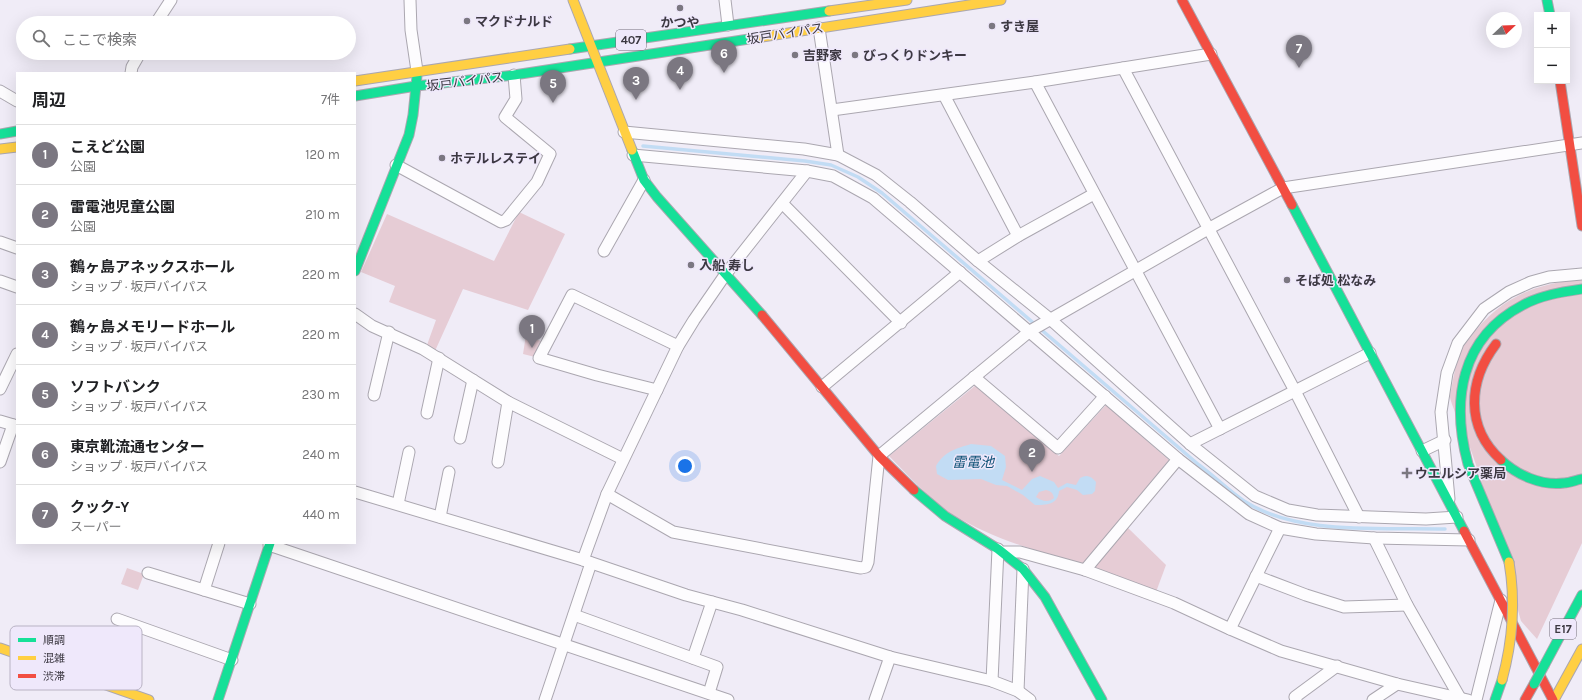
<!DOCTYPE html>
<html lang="ja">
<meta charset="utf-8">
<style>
body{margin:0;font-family:Karla,"Noto Sans JP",sans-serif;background:#f2f2f2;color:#202124}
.controls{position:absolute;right:12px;top:12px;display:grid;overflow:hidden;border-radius:0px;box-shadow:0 4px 16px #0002}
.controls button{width:36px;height:36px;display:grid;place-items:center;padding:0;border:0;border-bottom:1px solid #e0e0e0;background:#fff;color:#202124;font:20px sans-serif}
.compass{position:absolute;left:1486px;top:12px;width:36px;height:36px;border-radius:50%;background:#fff;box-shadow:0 4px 16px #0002;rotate:67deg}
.you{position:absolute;left:685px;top:466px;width:14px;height:14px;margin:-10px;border:3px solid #fff;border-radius:50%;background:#1a73e8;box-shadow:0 0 0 6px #1a73e833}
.badge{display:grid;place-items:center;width:26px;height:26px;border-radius:50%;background:#7b7781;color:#fff;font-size:13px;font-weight:700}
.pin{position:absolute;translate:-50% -33px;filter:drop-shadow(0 1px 2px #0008)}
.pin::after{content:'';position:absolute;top:21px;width:14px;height:12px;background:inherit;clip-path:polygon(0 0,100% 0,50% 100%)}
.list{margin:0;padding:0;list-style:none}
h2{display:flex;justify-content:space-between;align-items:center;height:52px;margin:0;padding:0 16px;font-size:17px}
h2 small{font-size:13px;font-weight:400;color:#757577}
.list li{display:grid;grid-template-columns:26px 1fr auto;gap:12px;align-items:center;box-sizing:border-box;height:60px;padding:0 16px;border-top:1px solid #e0e0e0}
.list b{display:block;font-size:15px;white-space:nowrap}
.list p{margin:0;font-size:13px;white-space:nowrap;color:#757577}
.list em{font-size:13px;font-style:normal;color:#757577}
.icon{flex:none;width:22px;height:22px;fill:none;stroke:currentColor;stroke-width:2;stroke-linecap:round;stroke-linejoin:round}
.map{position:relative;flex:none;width:1582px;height:700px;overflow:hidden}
.search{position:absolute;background:#fff;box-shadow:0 4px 16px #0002;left:16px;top:16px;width:340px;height:44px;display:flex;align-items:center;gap:10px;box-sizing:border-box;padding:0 14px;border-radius:22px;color:#757577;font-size:15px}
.panel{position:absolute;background:#fff;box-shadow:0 4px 16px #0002;left:16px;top:72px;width:340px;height:472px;border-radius:0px}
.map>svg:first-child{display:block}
.green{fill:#e6ccd5}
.water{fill:#c2dcf4;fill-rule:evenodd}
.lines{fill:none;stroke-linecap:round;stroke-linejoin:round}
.stream{stroke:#c2dcf4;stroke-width:3.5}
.street-casing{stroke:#aba7b0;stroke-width:13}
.fast-casing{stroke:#aba7b0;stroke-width:11}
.slow-casing{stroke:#aba7b0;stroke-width:11}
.jam-casing{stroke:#aba7b0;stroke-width:11}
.street{stroke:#fdfcfe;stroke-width:11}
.fast{stroke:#16e098;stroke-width:9}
.slow{stroke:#ffcf43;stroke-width:9}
.jam{stroke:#f24e42;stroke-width:9}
.fast-bridge-casing{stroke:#aba7b0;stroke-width:11;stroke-linecap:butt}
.slow-bridge-casing{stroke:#aba7b0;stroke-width:11;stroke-linecap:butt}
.fast-bridge{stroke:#16e098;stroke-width:9}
.slow-bridge{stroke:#ffcf43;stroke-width:9}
.poi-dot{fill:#7b7781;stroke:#efe8fb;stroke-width:1.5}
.labels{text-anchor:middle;stroke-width:3;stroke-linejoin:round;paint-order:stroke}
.shield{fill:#efe8fb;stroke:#726d7a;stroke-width:1}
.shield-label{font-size:12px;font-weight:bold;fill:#3c3842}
.poi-label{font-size:13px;font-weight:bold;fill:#3c3842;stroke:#efe8fb;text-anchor:start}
.street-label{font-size:13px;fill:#3c3842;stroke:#efe8fb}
.water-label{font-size:14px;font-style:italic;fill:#135479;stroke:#efe8fb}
.key{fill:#efe8fb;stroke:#b9b3c4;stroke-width:1}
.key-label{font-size:11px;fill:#3c3842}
</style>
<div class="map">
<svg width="1582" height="700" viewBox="0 0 1582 700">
<rect width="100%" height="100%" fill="#f0ecf7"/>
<g class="green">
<path d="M519,212L565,234L528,310L463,289L435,351L427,345L436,320L389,302L395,286L361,272L387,214L494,261Z"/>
<path d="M1575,280H1582V543L1537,639L1521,621C1505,566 1492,510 1473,456C1470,445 1450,403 1450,397C1451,390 1457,359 1459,352C1461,347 1467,342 1470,338C1497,301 1530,285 1575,280Z"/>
<path d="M526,335L543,342L535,357L523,354Z"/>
<path d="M976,385L1059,456L1106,405L1169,460L1082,565C1038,551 992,539 952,514C930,500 907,474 889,456Z"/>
<path d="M1127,527L1166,565L1156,592L1096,571L1094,566Z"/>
<path d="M127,568L144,574L138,590L121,584Z"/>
</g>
<path class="water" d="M971,444L991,446L1005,456L1006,467L1002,480L1022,490L1032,479L1040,476L1054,482L1058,488L1067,483L1076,485L1080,478C1087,474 1091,476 1096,482L1095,491L1092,494L1083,495L1077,490L1067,487L1059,491C1058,505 1046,505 1035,505L1023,495L1007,486L996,485L981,479L948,480L937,474L936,466C945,451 955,449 971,444ZM1046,490C1051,491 1053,493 1054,498C1049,503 1041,501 1036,497L1039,492Z"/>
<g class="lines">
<path class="stream" d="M643,146L805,161L831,165L858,177L882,193L1199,465C1214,476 1228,490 1244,501C1298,536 1383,527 1445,529"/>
<defs>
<g id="street">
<path d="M410,0L411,30L417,71"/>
<path d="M725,0L728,25"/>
<path d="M156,23L171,0"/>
<path d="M819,28L838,155"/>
<path d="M1123,68L1295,391L1359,517"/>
<path d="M131,73L132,67L140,53"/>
<path d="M1035,82L1220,429"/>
<path d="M0,91L17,101"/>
<path d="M944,95L1018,236"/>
<path d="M832,110L1035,82L1211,54"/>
<path d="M624,132L804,149L838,155L876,175L910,202L978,261L1050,319L1190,444L1255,496L1288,510L1317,515L1426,519L1457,517"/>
<path d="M633,155L807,171L833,176L873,198L1178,459L1249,514L1280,528L1316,534L1374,538L1469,540"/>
<path d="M396,165L501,222L506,220L537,182L550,154L505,117L516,99L514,75"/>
<path d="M782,203L901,323"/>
<path d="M0,242L17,248"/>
<path d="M604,251L644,180"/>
<path d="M978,261L1018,236L1094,194"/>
<path d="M0,281L17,287"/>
<path d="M355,314L372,326L423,349L508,402L623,459"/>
<path d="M974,377L1058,448L1105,396"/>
<path d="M822,387L960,272"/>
<path d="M0,389L17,354"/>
<path d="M657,390L597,375L539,358L572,295L678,346"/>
<path d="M374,395L389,332"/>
<path d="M427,413L439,358"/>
<path d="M0,421L17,426"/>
<path d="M460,438L473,380"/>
<path d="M1190,444L1370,353"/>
<path d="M1422,451L1445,440"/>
<path d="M0,462L13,425"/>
<path d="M498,462L508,402"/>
<path d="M355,492L583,560L686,595L742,610L890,657L992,681L1018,691L1030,700"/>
<path d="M607,494L673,532L861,568L866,567L868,562L879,456L1030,331L1208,229L1283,188L1582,143"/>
<path d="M1449,499L1441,412L1447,373L1458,343L1484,309L1509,292L1531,282L1549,277L1582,274"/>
<path d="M398,504L409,452"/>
<path d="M440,517L449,472"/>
<path d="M1374,538L1407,605L1460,698"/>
<path d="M269,545L728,700"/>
<path d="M1003,552H1020L1085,570L1174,603L1230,629L1281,651L1397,684L1468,700"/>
<path d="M583,560L607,494L678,346L694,320L725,275L807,171"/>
<path d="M1085,570L1178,459"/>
<path d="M148,573L250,604"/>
<path d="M1256,576L1306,595L1344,607L1407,605"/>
<path d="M204,590L219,543"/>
<path d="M574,615L717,667L709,693"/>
<path d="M117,619L232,660"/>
<path d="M1230,629L1280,528"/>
<path d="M693,658L712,602"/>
<path d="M992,681L998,549"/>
<path d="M1018,691L1023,569"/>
<path d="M545,700L591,563"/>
<path d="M875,700L890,657"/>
<path d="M1296,700L1295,697L1337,666"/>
<path d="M1373,700L1397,684"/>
<path d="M1476,700L1501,600"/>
</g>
<g id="fast">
<path d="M1547,0L1550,15"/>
<path d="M570,49L829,11"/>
<path d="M355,96L416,86L514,75L762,37"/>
<path d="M0,134L17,131"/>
<path d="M632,150L644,180L657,197L762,315"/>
<path d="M1292,205L1464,531"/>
<path d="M355,271L409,135L413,115L417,76"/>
<path d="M1501,460C1517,475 1541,486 1564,483C1570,483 1576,480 1582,479"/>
<path d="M914,490L945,516L998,549L1023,569L1045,597L1102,700"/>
<path d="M1509,562L1468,464C1451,401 1460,338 1523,305C1541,295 1562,292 1582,289"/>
<path d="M1545,664L1582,595"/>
<path d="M218,700L270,543"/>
<path d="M1495,700L1502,680"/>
</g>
<g id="slow">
<path d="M573,0L632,150"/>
<path d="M829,11L907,0"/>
<path d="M762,37L1001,0"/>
<path d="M355,81L570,49"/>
<path d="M0,149L17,147"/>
<path d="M0,648L149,700"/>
<path d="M1554,700L1582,649"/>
</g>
<g id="jam">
<path d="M1182,0L1292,205"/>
<path d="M1560,81L1582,226"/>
<path d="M762,315L879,456L914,490"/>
<path d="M1496,344C1468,381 1465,427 1501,460"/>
<path d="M1464,531L1553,700"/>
<path d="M1525,700L1534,684"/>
</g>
</defs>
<use href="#street" class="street-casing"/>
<use href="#fast" class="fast-casing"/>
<use href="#slow" class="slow-casing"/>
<use href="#jam" class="jam-casing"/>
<use href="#street" class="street"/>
<use href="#fast" class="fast"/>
<use href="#slow" class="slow"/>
<use href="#jam" class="jam"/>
<defs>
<path id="fast-bridge" d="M1534,684L1545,664"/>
<path id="slow-bridge" d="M1502,680C1513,640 1516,603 1509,562"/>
</defs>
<use href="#fast-bridge" class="fast-bridge-casing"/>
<use href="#slow-bridge" class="slow-bridge-casing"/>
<use href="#fast-bridge" class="fast-bridge"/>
<use href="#slow-bridge" class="slow-bridge"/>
</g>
<g class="poi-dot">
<circle cx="680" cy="8" r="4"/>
<circle cx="467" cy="21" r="4"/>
<circle cx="992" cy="26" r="4"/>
<circle cx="795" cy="55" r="4"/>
<circle cx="855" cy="55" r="4"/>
<circle cx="442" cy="158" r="4"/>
<circle cx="691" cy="265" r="4"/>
<circle cx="1287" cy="280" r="4"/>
<path d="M1405 467h4v4h4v4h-4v4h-4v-4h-4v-4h4z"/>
</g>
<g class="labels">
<g class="shield">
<rect x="616" y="30" width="30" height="20" rx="3"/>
<rect x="1550" y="619" width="26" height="20" rx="3"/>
</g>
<g class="shield-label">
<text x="631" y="44">407</text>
<text x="1563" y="633">E17</text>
</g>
<g class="poi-label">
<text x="475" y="26">マクドナルド</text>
<text x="680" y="27" text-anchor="middle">かつや</text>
<text x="1000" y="31">すき屋</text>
<text x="803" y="60">吉野家</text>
<text x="863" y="60">びっくりドンキー</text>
<text x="450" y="163">ホテルレステイ</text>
<text x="699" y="270">入船 寿し</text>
<text x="1295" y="285">そば処 松なみ</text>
<text x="1415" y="478">ウエルシア薬局</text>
</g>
<g class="street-label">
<text transform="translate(785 33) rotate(-9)" y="5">坂戸バイパス</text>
<text transform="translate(465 81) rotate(-7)" y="5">坂戸バイパス</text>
</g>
<g class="water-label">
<text x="973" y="467">雷電池</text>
</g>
</g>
<rect x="10" y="626" width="132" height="64" rx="6" class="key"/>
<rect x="18" y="638" width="18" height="4" fill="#16e098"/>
<rect x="18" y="656" width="18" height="4" fill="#ffcf43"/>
<rect x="18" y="674" width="18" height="4" fill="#f24e42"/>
<g class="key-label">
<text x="43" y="644">順調</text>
<text x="43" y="662">混雑</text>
<text x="43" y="680">渋滞</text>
</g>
</svg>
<div class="controls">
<button>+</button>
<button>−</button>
</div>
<svg class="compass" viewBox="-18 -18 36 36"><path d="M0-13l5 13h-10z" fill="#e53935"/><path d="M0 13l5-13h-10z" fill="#757577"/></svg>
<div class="you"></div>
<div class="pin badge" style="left:532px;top:348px">1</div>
<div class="pin badge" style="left:1032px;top:472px">2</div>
<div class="pin badge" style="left:636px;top:100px">3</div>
<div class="pin badge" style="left:680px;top:90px">4</div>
<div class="pin badge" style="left:553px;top:103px">5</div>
<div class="pin badge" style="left:724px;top:73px">6</div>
<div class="pin badge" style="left:1299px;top:68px">7</div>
<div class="search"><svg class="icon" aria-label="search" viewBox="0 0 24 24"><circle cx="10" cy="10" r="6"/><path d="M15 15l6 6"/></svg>ここで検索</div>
<section class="panel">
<h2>周辺<small>7件</small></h2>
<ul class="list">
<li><span class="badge">1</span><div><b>こえど公園</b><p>公園</p></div><em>120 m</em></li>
<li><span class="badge">2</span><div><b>雷電池児童公園</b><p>公園</p></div><em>210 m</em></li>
<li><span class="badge">3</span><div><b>鶴ヶ島アネックスホール</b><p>ショップ · 坂戸バイパス</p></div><em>220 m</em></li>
<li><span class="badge">4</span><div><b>鶴ヶ島メモリードホール</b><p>ショップ · 坂戸バイパス</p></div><em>220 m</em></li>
<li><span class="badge">5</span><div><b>ソフトバンク</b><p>ショップ · 坂戸バイパス</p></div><em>230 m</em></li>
<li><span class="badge">6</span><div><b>東京靴流通センター</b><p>ショップ · 坂戸バイパス</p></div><em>240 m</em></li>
<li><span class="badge">7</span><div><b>クック-Y</b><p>スーパー</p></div><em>440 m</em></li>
</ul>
</section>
</div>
